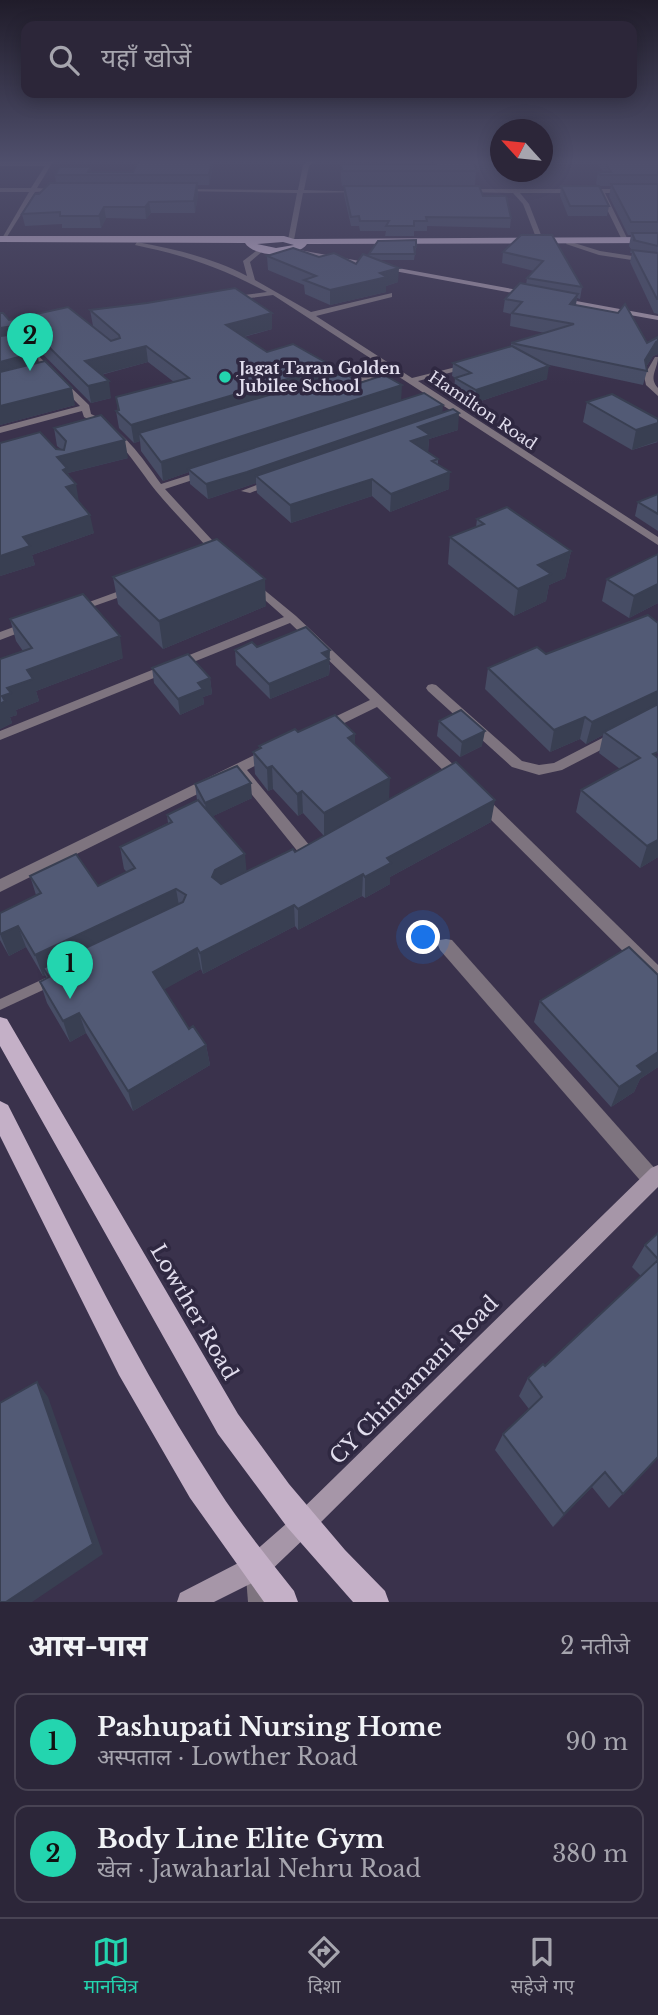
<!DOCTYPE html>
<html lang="hi">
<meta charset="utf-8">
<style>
body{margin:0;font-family:"Libre Baskerville","Noto Sans Devanagari",serif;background:#342e41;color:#f1f3f6}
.compass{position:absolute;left:490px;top:119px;width:63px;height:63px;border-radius:50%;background:#2c2639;box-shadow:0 4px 18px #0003;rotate:297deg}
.you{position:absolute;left:424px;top:938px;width:24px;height:24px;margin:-18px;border:5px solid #fff;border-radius:50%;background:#1a73e8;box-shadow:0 0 0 10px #1a73e833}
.badge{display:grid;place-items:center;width:46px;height:46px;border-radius:50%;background:#23d5af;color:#111;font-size:23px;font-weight:700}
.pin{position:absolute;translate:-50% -58px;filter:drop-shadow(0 2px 4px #0008)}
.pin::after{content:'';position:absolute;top:37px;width:24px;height:21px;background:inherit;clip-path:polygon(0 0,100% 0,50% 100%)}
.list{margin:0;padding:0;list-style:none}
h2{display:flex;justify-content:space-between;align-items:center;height:91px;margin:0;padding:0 28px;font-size:30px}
h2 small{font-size:23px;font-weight:400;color:#a6a5ae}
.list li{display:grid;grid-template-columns:46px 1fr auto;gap:21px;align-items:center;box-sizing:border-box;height:98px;margin:0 14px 14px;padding:0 14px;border:2px solid #484353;border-radius:14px}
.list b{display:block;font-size:26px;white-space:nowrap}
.list p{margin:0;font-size:23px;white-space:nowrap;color:#a6a5ae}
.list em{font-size:23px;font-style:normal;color:#a6a5ae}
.icon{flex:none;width:38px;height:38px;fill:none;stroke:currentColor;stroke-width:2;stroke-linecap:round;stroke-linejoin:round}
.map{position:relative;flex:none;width:658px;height:1602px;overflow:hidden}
.search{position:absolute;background:#2c2639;box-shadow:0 4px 18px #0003;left:21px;right:21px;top:21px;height:77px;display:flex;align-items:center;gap:18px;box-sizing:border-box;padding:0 24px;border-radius:14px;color:#a6a5ae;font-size:26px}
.sheet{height:315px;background:#2c2639}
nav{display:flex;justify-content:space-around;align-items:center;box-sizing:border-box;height:98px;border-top:2px solid #484353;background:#2c2639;font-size:19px;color:#a6a5ae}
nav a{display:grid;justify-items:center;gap:4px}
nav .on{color:#23d5af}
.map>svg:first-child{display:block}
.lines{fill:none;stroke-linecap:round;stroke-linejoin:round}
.lane{fill:#7e747f;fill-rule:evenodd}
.street{fill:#7e747f;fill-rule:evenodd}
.secondary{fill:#a696a8;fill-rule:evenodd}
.primary{fill:#c4b0c7;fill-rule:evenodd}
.highway{fill:#e0c8e3;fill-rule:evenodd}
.wall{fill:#474d65}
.shaded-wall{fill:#393f52}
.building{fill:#525a75;stroke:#393f52;stroke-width:2}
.poi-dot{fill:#23d5af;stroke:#2f2841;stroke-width:2.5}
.labels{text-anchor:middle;stroke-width:7;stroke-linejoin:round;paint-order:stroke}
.far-poi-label{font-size:16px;font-weight:bold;fill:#e1dded;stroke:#2f2841;text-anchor:start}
.far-street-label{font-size:16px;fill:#e1dded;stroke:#2f2841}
.near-street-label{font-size:21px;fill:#e1dded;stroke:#2f2841}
</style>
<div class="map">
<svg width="658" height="1602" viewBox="0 0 658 1602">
<rect width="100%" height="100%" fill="#3a324c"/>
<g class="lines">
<g class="lane">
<path d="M52,975L56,976L58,980L56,984L0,1010V999Z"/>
<path d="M255,1568L261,1571L264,1577L266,1602H248L246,1577L249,1571Z"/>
</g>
<g class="street">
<path d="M48,160H54L37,188L65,190L35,192L5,240H1L29,192H0V188H31L45,166H0V162H47Z"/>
<path d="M309,160H316L309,166L304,190L366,192L303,193L294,240L291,242L288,240L297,193L177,191L180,189L298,190L303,165Z"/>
<path d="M463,189H658V193H605L628,240L625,242L622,240L599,193H520L529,204L543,240L540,242L537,240L523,204L513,193L461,192Z"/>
<path d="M568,241L600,251L658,260V264L599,255L566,244Z"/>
<path d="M137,242C175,249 213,258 247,276L243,261L260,248H264V250L250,262L255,280L311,312L392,293V297L316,316L412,378L472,363V367L418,381L658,537V545L393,373L337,388V384L387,369L273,295L226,301L225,299L229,297L267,292C219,267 187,256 135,245Z"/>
<path d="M24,342L89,405L91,414C122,428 142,457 161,484L205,470H211V474L165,489L223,552V556H215C196,534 174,513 156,491C134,463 117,432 84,417L82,411L0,433V427L80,406L22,347L0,351V347Z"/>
<path d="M655,357H658C658,369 648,377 658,388V396L646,385L644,376Z"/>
<path d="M272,479L280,481L250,493L241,491Z"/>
<path d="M251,579L296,616L460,771L462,774L460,777L446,784L441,782L439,779L446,773L377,707L330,730H320L318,727L320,724L370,700L290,623L0,740V731L284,617L247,584V580Z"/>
<path d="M133,586L137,587V591L80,611H72L70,609Z"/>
<path d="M30,621L34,623V627L0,640V632Z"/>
<path d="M432,684L436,685L522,761L539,765L554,763L612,733L617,732L624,736L622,739L562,770L539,775L512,767L428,691L426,688L428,685Z"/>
<path d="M269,748L276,753L274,756L247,770L310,846L318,843L323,845L325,849L323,853L308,860L303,858L236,775L0,892V879Z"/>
<path d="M480,795L485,796L658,965V982L652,980L475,804L473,800Z"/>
<path d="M446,939L452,940L658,1172V1186L652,1188L645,1186L440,950L438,945L440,940Z"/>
</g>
<g class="secondary">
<path d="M294,249L529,292L533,294L529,296L292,252Z"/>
<path d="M560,298L658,316V320L557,302L556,300Z"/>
<path d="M658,1165V1187L310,1533L264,1577L214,1602H177L180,1593L246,1559L294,1517L651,1168Z"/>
</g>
<g class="primary">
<path d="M0,1017L7,1019L238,1414L289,1484L345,1550L385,1591L389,1602H353L287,1527L218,1434L0,1046Z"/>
<path d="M0,1101L8,1105C72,1230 133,1357 209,1475C234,1516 264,1553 294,1591L298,1602H264L190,1498L119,1375L0,1136Z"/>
</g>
<path class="highway" d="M0,236H284L294,239L658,237V243L307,244C298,258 254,258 245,243L0,242ZM283,242L294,245L276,248L257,244Z"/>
</g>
<g class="wall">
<path d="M139,160H214L209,185H197L198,195L195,213H151L146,219L106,218L101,228H62V224L25,226L22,214L39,194L56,183L55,175L91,167V172H133Z"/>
<path d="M376,160H500V170H476L475,186L483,196L511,218L510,228L427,226V231H414V236H385L386,231H360L359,226H351L344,195V186H342L341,179V164H389Z"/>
<path d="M598,160H658V314L654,313L630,262L632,253H630L631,249L629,246L631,235H628L609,196L611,186H599L609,206L607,216H568L560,196L561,186H597L596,183L598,172H603L597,162Z"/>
<path d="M521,235L582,287L580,299L577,298L576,305L647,343L658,354L653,356L646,367L647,371L643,385L545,364L547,379L475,403L454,391L455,378H456L452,376L453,363L511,346V343L545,333L510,326L511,314L503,312L505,299L526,285L527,278L534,271L502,263L503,252Z"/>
<path d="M416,247L414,260H378L398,282L386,286V292L330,305L305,294L304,285L268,270L267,256L319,257L356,264L369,256V254Z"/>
<path d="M90,310L272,313V329L244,337L267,352L332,366V377L360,383L401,401L442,413L458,430L429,439L428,452L438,459V464L449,489L390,512L372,496L291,523L257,493L256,483L208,499L190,484L189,472L163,481L141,451L140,441L134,443L119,428L116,411H118L116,397L174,382L148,362L101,375L111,398L91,403L29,340L25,341L39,363L75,405L0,425V313L9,320L104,336L93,326Z"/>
<path d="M587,402L658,442L632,450L583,422Z"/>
<path d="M54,428L128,458L68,473L79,502L94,533L32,555L35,565L0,576L56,449H61L57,446Z"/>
<path d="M658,494V531L635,516L638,502Z"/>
<path d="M477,519L571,551L565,578L549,585L546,601L514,616L448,564L450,537L476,527Z"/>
<path d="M658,554V603L629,618L602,601L607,579Z"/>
<path d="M113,577L266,606L163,649L118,604Z"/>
<path d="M648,615L658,857L640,868L576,812L581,790L620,769L599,753L603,735L586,744L580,739L550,752L485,689L488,668L546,654Z"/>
<path d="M10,619L123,658L36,691L39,701L16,710L17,715L10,717L12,723L0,729V659L23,651L16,641Z"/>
<path d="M257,647L330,665L329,675L270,699L236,665L235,650Z"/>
<path d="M152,668L210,678L212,694L203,697L204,704L180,715L154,683Z"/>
<path d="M439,721L482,746L460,757L437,736Z"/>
<path d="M298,732L355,744L389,800L491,822L390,877V884L365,898L362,896L298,930L295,926L203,974L201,969L164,989L189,1029L206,1045L210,1065L133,1111L86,1033L70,1042L47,1003L40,982L47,978L45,975L43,976L26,947L9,956L0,940V913L36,895L30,876L98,886L127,872L124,869L120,847L168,823L167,815L197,800L195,784L252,798L213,816L247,872L295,852L324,836L303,813L298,816L273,789L268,791L255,774L253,752L259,749V746Z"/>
<path d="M540,1001L658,1067L640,1079L634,1092L611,1107L534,1022Z"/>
<path d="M658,1233V1457L609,1508L592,1487L553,1527L495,1450L503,1434L529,1409L519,1396L528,1378L545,1366L641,1276L632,1267L645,1245Z"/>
</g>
<g class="shaded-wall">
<path d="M212,160H214L209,185V175Z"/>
<path d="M197,183L198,195L195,213L194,201Z"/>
<path d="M149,202L151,213L146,219L145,207Z"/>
<path d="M104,207L106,218L101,228L99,216Z"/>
<path d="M399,268L398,282L386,286V292L330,305V290Z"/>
<path d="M578,294L575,307L570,304Z"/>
<path d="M272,313V329L227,341L226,325Z"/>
<path d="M26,324L29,340L0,344V328Z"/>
<path d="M658,341V354L653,356L644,370L645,360L656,342Z"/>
<path d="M146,346L148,362L88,378L85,361Z"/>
<path d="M37,352L40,369L0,379V362Z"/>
<path d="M332,366V383L139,433L140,441L134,443L131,425Z"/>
<path d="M549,366L547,379L475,403L476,390Z"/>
<path d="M109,381L111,398L91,403L88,386Z"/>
<path d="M402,385L401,402L188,469L189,472L163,481L161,462Z"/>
<path d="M72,388L75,405L0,425V406Z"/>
<path d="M443,405L442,418L256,476V483L208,499L206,484Z"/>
<path d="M459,413L458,430L429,439L428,452L411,441L418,427Z"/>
<path d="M658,423V441L632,450L636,430Z"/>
<path d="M125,440L128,458L68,473L70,485L76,484L79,502L69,505L57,457Z"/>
<path d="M450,472L449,489L390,512L391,494Z"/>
<path d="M372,479V496L291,523L290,505Z"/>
<path d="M90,515L94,533L32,555L35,565L0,576V556L23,537Z"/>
<path d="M571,551L565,578L549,585L546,601L514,616L518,589L538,565Z"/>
<path d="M265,579L266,606L163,649L159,621Z"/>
<path d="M658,584V603L629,618L634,596Z"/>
<path d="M120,636L123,658L36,691L39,701L16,710L17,715L10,717L12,723L0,729V704L2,696L7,688L27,670Z"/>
<path d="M330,650L329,675L270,699L269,684L322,653Z"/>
<path d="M210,678L212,694L203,697L204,704L180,715L178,699L198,683Z"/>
<path d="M658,691V709L604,732L603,735L586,744L592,722Z"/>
<path d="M585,717L580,739L550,752L554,730Z"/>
<path d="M485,731L482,746L460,757L462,742Z"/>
<path d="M355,734V757L348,738Z"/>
<path d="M272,766L273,789L268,791L267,768Z"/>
<path d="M390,778L389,801L324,836V813Z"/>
<path d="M251,783L252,798L207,819L205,803Z"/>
<path d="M302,791L303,813L298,816L297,794Z"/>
<path d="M495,800L491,822L390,877V884L365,898V877L387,858Z"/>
<path d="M658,840V857L640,868L647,846Z"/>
<path d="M245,854L247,876L218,891L212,877L215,870Z"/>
<path d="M363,874L362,896L298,930V909Z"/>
<path d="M176,889L180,911L43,968L45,975L43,976L35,955Z"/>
<path d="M294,905L295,926L203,974L200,953Z"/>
<path d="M18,926L26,947L9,956L0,934Z"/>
<path d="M197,948L201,969L158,993L153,972Z"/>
<path d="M79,1013L86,1033L70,1042L63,1021Z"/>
<path d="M206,1045L210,1065L133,1111L128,1091Z"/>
<path d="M658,1052V1067L640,1079L634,1092L611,1107L619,1087L637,1066Z"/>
<path d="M37,1382L48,1397L103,1554L32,1602H6Z"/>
<path d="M605,1472L592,1487L553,1527L564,1514Z"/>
</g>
<g class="building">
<path d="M139,160H212L209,175H55L60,167H91L88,172H133Z"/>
<path d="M424,160H473L477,171H342L341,164H437Z"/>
<path d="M604,160H658V175H600L598,172H611Z"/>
<path d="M50,183H197L194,201L149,202L145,207H104L99,216H60V212L22,214L35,194H39Z"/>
<path d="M611,184H658V222H631Z"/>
<path d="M344,186H479L483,196H506L511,218L426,217L427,221H414V226H386L389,221H360L359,216L351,217Z"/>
<path d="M561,186H599L609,206H570Z"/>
<path d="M632,233H658V246L633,240H635Z"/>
<path d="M521,235H552L582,287L527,278L543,261L503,252Z"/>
<path d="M416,240V247H414L415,254H369L378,241Z"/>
<path d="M293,248L319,257L334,253L356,264L363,254L399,268L380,273L387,277L330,290L304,280L316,276L267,256Z"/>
<path d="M632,250L658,253V299H657Z"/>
<path d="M520,283L578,294L570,304L618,313L625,304L647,343L658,337V341L656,342L645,360L647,371L511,343L574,324L512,313L522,302L505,299Z"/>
<path d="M235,288L272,313L226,325L267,352L293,344L332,366L131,425L116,411L119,410L116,397L189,378L146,346L85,361L109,381L88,386L26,324L0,328V313H3L9,320L68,307L111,341L120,338L119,335L90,310L147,303Z"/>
<path d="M18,334L37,352L0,362V336Z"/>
<path d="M512,346L549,366L476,390L455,378L471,373L453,363Z"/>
<path d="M45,361L72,388L0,406V372Z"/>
<path d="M344,373L360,383L384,375L402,385L161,462L139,433Z"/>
<path d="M424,393L443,405L247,472L206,484L188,469Z"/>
<path d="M612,394L658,419V423L636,430L587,402Z"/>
<path d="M453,409L459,413L418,427L430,435L411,441L438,459L432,461L450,472L391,494L372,479L290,505L256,476Z"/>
<path d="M101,415L125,440L57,457L67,468L63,470L76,484L66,487L90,515L23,537L30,546L0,556V443L40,432L56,449L64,450L66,441L54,428Z"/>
<path d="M658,494V514L638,502Z"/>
<path d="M507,507L571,551L538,565L551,574L518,589L450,537L484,524L477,519Z"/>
<path d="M217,539L265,579L159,621L113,577Z"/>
<path d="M658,554V584L634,596L607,579Z"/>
<path d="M83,594L120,636L27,670L33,679L7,688L11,693L2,696L5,701L0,704V659L32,648L10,619Z"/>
<path d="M648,615L658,623V691L592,722L585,717L554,730L488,668L537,647L546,654Z"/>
<path d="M306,627L330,650L322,653L329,659L269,684L235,650L252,642L257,647Z"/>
<path d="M188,654L210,678L198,683L203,689L178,699L152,668Z"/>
<path d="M658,704V752L653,754L658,758V840L647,846L581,790L640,758L604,732Z"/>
<path d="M461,710L485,731L462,742L439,721Z"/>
<path d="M335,715L355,734L348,738L390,778L324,813L302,791L297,794L272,766L267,768L253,752L261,748L259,746L295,729L298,732Z"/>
<path d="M456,762L495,800L387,858L391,863L365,877L363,874L298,909L294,905L200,953L197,948L153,972L189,1029L193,1026L206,1045L128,1091L79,1013L63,1021L40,982L49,977L43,968L183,902L186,895L176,889L35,955L18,926L0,934V913L41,893L30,876L76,854L98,886L135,868L120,847L172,822L167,815L198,800L245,854L215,870L212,877L221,884L293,849L295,852Z"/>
<path d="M237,766L251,783L205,803L195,784Z"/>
<path d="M629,947L658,975V1052L637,1066L643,1072L619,1087L540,1001Z"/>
<path d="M658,1233V1259L645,1245Z"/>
<path d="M658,1260V1457L623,1494L605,1472L564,1514L503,1434L542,1397L528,1378L543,1364L545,1366Z"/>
<path d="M37,1382L93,1544L6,1602H0V1403Z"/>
</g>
<linearGradient id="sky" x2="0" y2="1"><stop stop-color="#201c2a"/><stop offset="0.42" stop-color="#4f4f6c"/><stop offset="1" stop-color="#4f4f6c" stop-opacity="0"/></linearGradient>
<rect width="658" height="384" fill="url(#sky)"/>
<circle class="poi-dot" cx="225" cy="377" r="7"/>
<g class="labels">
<g class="far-poi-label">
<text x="239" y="374">Jagat Taran Golden<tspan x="239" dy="18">Jubilee School</tspan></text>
</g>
<g class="far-street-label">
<text transform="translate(483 410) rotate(34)" y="6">Hamilton Road</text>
</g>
<g class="near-street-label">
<text transform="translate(194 1312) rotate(60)" y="7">Lowther Road</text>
<text transform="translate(414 1380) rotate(-45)" y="7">CY Chintamani Road</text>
</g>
</g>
</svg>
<svg class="compass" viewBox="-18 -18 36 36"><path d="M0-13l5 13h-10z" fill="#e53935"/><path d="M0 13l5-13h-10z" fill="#a6a5ae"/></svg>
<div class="you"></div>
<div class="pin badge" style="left:70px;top:999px">1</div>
<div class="pin badge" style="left:30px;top:371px">2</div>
<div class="search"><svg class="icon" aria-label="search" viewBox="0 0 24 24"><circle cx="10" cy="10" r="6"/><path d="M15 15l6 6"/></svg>यहाँ खोजें</div>
</div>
<section class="sheet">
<h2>आस-पास<small>2 नतीजे</small></h2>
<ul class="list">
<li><span class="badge">1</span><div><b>Pashupati Nursing Home</b><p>अस्पताल · Lowther Road</p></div><em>90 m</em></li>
<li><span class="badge">2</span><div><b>Body Line Elite Gym</b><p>खेल · Jawaharlal Nehru Road</p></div><em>380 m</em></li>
</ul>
</section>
<nav>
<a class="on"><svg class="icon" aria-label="map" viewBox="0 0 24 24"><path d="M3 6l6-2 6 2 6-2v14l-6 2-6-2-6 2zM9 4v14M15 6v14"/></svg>मानचित्र</a>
<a><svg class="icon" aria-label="directions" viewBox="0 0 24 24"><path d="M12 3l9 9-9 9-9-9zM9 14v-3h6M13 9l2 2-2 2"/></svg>दिशा</a>
<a><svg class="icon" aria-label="saved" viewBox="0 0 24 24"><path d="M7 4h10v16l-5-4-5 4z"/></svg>सहेजे गए</a>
</nav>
